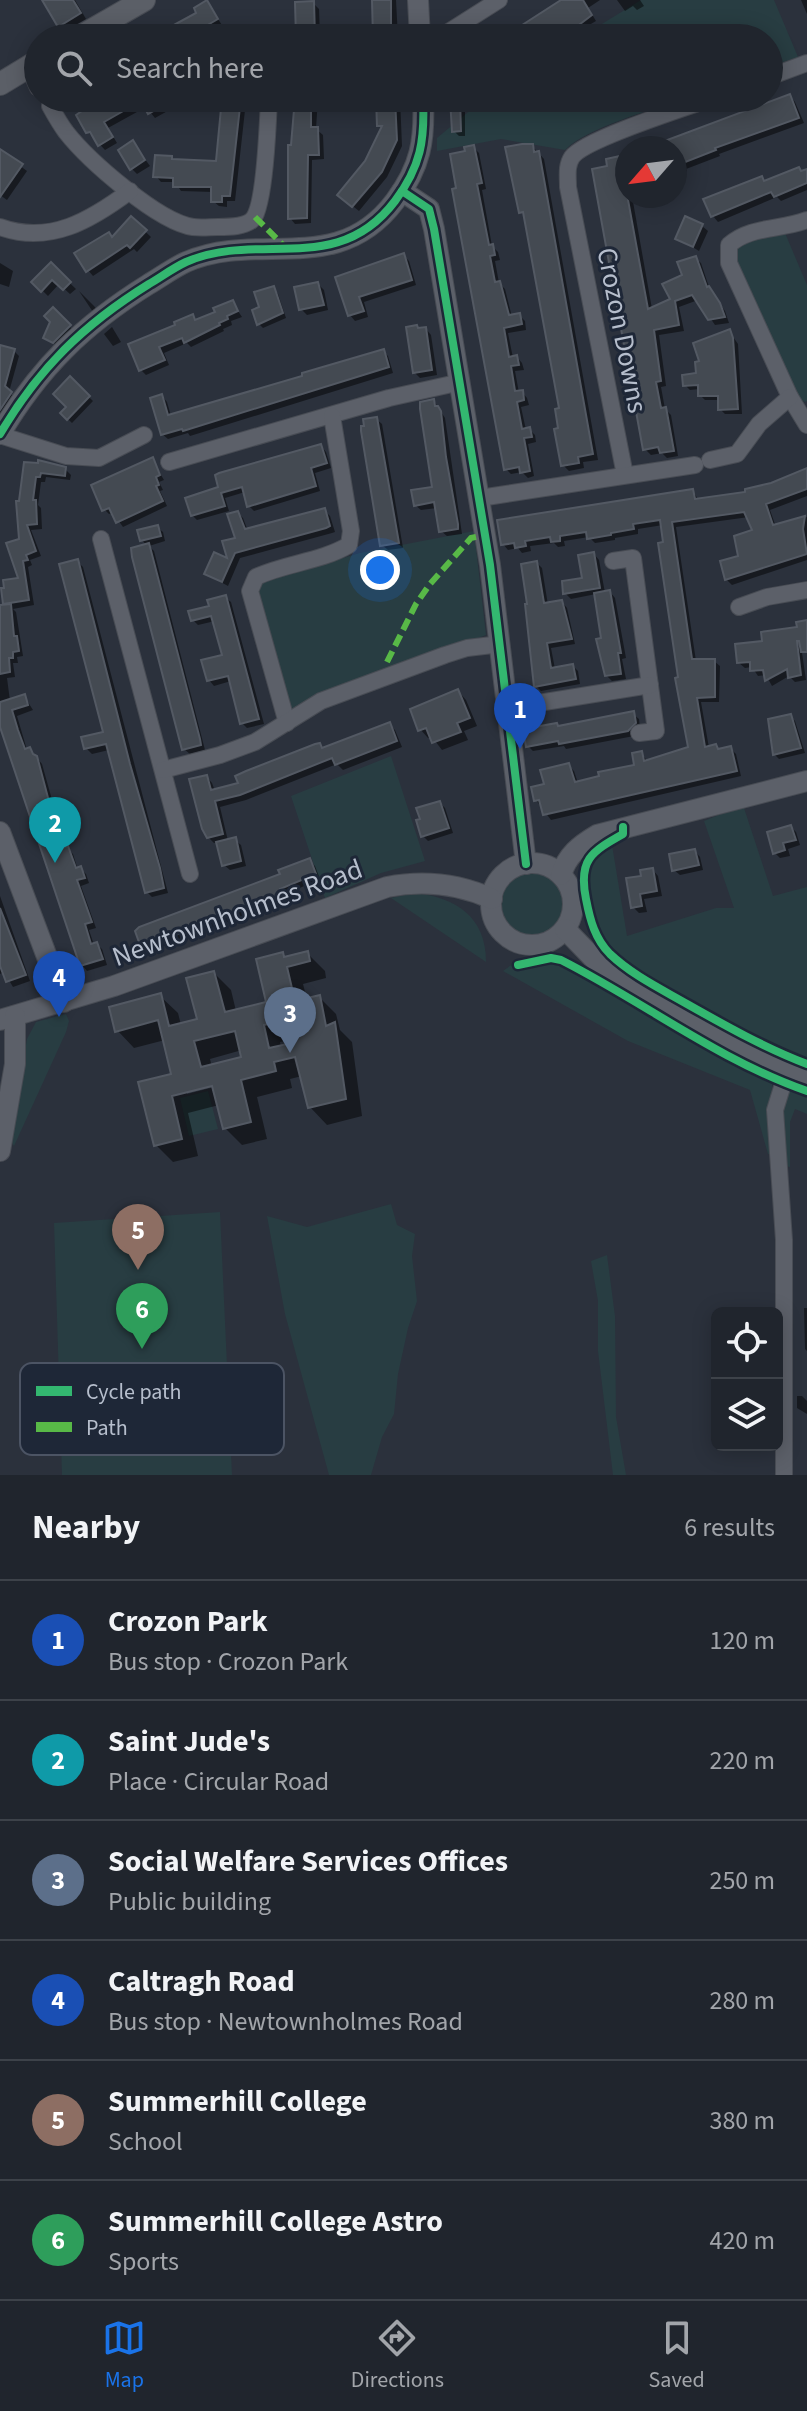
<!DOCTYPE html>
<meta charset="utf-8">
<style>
body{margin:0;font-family:"Source Sans 3",sans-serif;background:#2d3139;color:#f1f3f6}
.controls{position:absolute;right:24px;bottom:24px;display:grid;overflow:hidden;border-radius:12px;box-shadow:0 4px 20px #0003}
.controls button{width:72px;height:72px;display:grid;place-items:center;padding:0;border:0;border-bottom:2px solid #3d4249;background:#20252d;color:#f1f3f6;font:40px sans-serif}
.compass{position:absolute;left:615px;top:136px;width:72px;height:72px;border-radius:50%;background:#20252d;box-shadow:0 4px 20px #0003;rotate:242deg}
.you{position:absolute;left:380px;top:570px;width:28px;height:28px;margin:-20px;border:6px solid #fff;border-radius:50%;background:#1a73e8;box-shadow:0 0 0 12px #1a73e833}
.badge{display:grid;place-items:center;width:52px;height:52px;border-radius:50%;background:#1a73e8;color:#fff;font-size:26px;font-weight:700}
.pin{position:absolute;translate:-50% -66px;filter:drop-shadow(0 2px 4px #0008)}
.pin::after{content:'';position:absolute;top:42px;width:28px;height:24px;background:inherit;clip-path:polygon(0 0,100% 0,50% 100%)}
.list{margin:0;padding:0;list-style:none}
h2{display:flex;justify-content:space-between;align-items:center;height:104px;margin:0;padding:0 32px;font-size:34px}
h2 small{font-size:26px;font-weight:400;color:#a2a5aa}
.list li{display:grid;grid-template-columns:52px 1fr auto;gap:24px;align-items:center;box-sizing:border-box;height:120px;padding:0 32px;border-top:2px solid #3d4249}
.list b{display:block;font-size:30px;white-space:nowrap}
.list p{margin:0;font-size:26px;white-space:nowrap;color:#a2a5aa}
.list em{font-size:26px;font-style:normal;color:#a2a5aa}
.icon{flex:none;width:44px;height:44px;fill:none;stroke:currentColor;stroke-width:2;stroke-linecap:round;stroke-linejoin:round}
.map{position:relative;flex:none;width:807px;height:1475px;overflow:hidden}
.search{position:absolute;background:#20252d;box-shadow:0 4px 20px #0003;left:24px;right:24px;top:24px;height:88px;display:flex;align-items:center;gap:20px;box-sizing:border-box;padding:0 28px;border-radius:44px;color:#a2a5aa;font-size:30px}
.sheet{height:824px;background:#20252d}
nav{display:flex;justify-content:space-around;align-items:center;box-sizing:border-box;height:112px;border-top:2px solid #3d4249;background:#20252d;font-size:22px;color:#a2a5aa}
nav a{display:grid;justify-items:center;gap:4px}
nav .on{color:#1a73e8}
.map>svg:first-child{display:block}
.green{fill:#283d42}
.shadow{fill:#0007;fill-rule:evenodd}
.building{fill:#444a52;stroke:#535963;stroke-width:2;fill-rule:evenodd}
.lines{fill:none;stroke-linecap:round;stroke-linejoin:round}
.minor-casing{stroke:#484c54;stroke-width:18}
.tertiary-casing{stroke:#484c54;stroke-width:22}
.secondary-casing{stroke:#484c54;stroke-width:24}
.minor{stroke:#5c6069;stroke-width:16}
.tertiary{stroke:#5c6069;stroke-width:20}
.secondary{stroke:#5b5f67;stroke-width:22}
.quiet{stroke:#58b947;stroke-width:6;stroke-dasharray:12 6;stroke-linecap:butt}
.cycleway-casing{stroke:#1e2737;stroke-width:13}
.cycleway{stroke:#33b770;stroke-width:8}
.labels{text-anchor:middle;stroke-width:6;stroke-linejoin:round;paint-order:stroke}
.street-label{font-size:28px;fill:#b6becc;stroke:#1e2737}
.key{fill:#1e2737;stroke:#4c5464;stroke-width:2}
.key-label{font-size:22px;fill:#b6becc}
</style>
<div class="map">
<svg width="807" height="1475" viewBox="0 0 807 1475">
<rect width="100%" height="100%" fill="#2b313c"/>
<g class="green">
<path d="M641,0H774L798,57L769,67V38H579Z"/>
<path d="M485,98H686C655,109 585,128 565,150L501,139L437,151V138Z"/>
<path d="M785,233L807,285V401L805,402L796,398L737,268L736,249L742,241Z"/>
<path d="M474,531L486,635L292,710L287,705L257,589L261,582L360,553Z"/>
<path d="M391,756L425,861L381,873L325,898L291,796Z"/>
<path d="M743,805L773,896L807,887V1059C765,1043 725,1021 686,999C660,984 629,970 610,947C597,931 594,916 590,896C585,874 592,857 612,845L627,936L716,908H734L704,821Z"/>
<circle cx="532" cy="905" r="35"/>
<path d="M414,893C456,897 486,917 486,962L391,898Z"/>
<path d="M551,958L561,960L582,971L712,1048L772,1077L774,1154H768L750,1090L628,1041L503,971L514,963L518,965Z"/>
<path d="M66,1014L69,1021L66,1032L14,1146L10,1139L27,1039L36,1022Z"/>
<path d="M796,1087L807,1091V1114L795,1109L790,1122V1167L785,1166L780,1113L789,1089Z"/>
<path d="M208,1091L218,1129L189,1136L180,1098Z"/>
<path d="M391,1204L397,1225L415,1234L412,1256L417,1301L408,1328L398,1374L394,1414L382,1437L371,1475H329L285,1314L267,1216L307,1227Z"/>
<path d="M220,1212L232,1475H62L54,1223Z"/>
<path d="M607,1255L615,1316L616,1417L626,1475H613L598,1351V1301L591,1261Z"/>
</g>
<g class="shadow">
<path d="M43,0H75L86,19L65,31Z"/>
<path d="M374,0H396L398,38H375Z"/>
<path d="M564,0H600L588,8L596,21L579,31L581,34L575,38H567L564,35L556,38L552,34L546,38H506Z"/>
<path d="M617,0H640L644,6L637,10L633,6L625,11Z"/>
<path d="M801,0H807V14Z"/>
<path d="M207,3L222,25L210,32L214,38H164L199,14Z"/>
<path d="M313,3L319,9L320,38H298Z"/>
<path d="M790,96L795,102L804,123L719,154L720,156L686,169L687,171L681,173L675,170V148H649Z"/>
<path d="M105,98H168L173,108L155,118L146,107L108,128L117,143L105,150L88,132Z"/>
<path d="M212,98H254V101H246L235,201H227V207L219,206L213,201V192L181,191L175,182H161L156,176L174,161L218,163L224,102H216Z"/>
<path d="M296,98H318L316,129L323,135L324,159L312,160L311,223L295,224L290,218Z"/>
<path d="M378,98H400L402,146L387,177L359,211L345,200L382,129L379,126Z"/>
<path d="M451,98H468V111H465V136H459L454,131Z"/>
<path d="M133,143L150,166L137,174L132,169Z"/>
<path d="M532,146L544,159L598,460L583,462L584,468L569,471L563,465L562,410L526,218L521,212Z"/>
<path d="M474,148L479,153L486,189L482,190L492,246L498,252L500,260L495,261L499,283L505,289L512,317L519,315L525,321L526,330L508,333L513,358L517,357L522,363L524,370L515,371L519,393L522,392L527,398L529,405L521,407L526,430L529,429L535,435L536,442L528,444L534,476L528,478L522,472L511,474L506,469L459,190L467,153Z"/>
<path d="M0,151L27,171L7,200L0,195Z"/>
<path d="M620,158L626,164L627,196H632L652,309L673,300L695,258L701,263L710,290L725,311L729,323L715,325L698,300L679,307L684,331L659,335L666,386L661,387L665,409L671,415L678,456L667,458L662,453L651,455L645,449L608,161Z"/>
<path d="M807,171V190L781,201L777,197L718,222L713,216L765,183Z"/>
<path d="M131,218L151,237L137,252L134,249L93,276L88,270Z"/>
<path d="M702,226L708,231L699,251L678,238Z"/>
<path d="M403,255L409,261L416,285L364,302L368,317L355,321L350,315L338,278Z"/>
<path d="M0,263L13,271L9,287L0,284Z"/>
<path d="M51,265L76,289L70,294L59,284L48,296L34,282Z"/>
<path d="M318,284L324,290L328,310L307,315L301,309Z"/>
<path d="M273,289L278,294L286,318L263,328L259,324L261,308Z"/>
<path d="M79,291L94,306L99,312L95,315Z"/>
<path d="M232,302L242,317L231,321L232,325L223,329L224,331L191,347L187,343L164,353L169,365L146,375L141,370L130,345L178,326L192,317L197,322L217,314Z"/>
<path d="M53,310L74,331L59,346L45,338L53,322Z"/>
<path d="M112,327L121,342L113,346L104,334Z"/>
<path d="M426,329L431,335L437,375L420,378L414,372Z"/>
<path d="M729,331L738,344L742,414H725L720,409V400H705L700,395V389L690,390L685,385L698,375Z"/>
<path d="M0,347L14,351L19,356L9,392L16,399L0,420Z"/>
<path d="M383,351L388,356L393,373L190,436L188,433L168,439L162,434V396L167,402L171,416L305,377Z"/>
<path d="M70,379L93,401L72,423L62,413L69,407Z"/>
<path d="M434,401L445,418L462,534L447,536L441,531L437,508L421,510L415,505L435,488Z"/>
<path d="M376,419L382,424L403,548L388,550L382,545Z"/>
<path d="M321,446L326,452L331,468L315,473L320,491L254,511L249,506L245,492L225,498L229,511L197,520L192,515L188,499Z"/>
<path d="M152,460L164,480L159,482L163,490L160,491L167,506L123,527L113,513L109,514L104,509Z"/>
<path d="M26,464L65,469L71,475L70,480L46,477L45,482H41L38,505L41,508L42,529L31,530L41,556L30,560L32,565L28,567L34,605L13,609L16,612L23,656L17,657L18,663H13L15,677L7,678L10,701L24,696L33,710L17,716L27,750L30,749L42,764L56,814L49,816L62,850L67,848L73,854L78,870L81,869L86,874L89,883L81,886L96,928L89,930L94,945L96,944L102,949L107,965L87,971L82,965L0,722V607H8L5,603L21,579V503Z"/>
<path d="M807,478V496L770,510L776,527L807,517V560L732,585L726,579L755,532L749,517L676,527L696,661H714L720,666L719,702H701L709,748L716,746L720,751L730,748L736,754L741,776L551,820L536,800L546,785L568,765L574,771L578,783L636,767L641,753L648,762L690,749L663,525L638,529V534L615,538V540L595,543L589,537L564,541L565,546L558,547L554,543L530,546L531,551L522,553L518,548L508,550L503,544L693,491L699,501L747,493Z"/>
<path d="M324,510L330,516L335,532L332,533L240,558L228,586L206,574L230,561L238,540V513L243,518L248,531Z"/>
<path d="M157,527L163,532L165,541L149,546L154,551L205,750L190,754L184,749L147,546L142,540Z"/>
<path d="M594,554L599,560L605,593L610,592L615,598L626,658L622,659L626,679L612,681L606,675L604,640L596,594L571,599L565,593L584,580Z"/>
<path d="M77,561L83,567L168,893L152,897L147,892L109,750L92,754L86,748L106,734Z"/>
<path d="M537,563L542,568L548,605L562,602L567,608L575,644L551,648L555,669L573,666L578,671L580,684L541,691L536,686Z"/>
<path d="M225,597L231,602L264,724L247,728L242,723L231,681L214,686L209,680L225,656L215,621L198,625L193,620Z"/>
<path d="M807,622V645L801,646L806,680L795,682L789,676L772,686L766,675L758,676L752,667L745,668L739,663L764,643L799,629Z"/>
<path d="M458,691L466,700L477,726L464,731L468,740L442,750L432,737L428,738L420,729Z"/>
<path d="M633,714L639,719L640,729L634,736L566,749L564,746L533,751L528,746Z"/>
<path d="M790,716L795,721L805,753L779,759L774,754Z"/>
<path d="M389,724L395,730L402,747L343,770L337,764L246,800L220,807L228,841L235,840L241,845L246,866L230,870L224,865L218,842L214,843L208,837L207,777L212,783L215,791L241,784L319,745L324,749Z"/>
<path d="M440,803L445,808L453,833L428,841L423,836Z"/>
<path d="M791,827L796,832L800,845L788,849L790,856L780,858L775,853Z"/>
<path d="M695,851L700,857L703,870L680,875L674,870Z"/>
<path d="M309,860L315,866L320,879L284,895L286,900L148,952L143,947Z"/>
<path d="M653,870L658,876L662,896L644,899L647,912L639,913L633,907L643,877Z"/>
<path d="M0,896L30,981L13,987L4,972L0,974Z"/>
<path d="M307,953L325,971L326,978L303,984L307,1000L319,997L336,1014L340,1030L352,1042L362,1116L327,1125L310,1107L302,1076L290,1079L292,1088L257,1097L267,1139L242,1145L225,1128L219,1105L188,1113L198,1156L173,1162L156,1145L173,1075L165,1040L134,1048L117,1030L160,996L178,1013L181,1025L199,1021L214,973L231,990L236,1011L269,1003L283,954L287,959ZM293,1039L294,1044L281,1047L280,1042ZM242,1050L244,1059L212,1067L210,1059ZM221,1082L222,1085L187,1094V1090Z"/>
<path d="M804,1308H807V1351L805,1349Z"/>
<path d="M797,1396H802L807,1401V1414L797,1408Z"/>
</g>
<g class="building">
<path d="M42,0H73L81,13L58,27Z"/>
<path d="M207,0L218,19L206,26L211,33L202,38H150L196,13L194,8Z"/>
<path d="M372,0H391V38H373Z"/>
<path d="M561,0H583L592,15L563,37L559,30L550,35L547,30L534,38H502Z"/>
<path d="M314,1L315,38H296L295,2Z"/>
<path d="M790,94L799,118L715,148L716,150L675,166V148H646Z"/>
<path d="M101,98H176L148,114L141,101L104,122L113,137L98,146L90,132L86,133L76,115Z"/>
<path d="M222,98H241L230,196H222V202H211V187H173V178L153,177L155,155L172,156V159L216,161Z"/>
<path d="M295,98H311V127H318L319,155H308L307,218L288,219V145H291Z"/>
<path d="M376,98H395L397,140L382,172L352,207L337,195L365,161L382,126H377Z"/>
<path d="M450,98H460L461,131L452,132Z"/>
<path d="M133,140L145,160L130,170L118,150Z"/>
<path d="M522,144H533L534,152L539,151L593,454L578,457L579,463L561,466L554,429L558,428L555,409L559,408L523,212L519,213L505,147Z"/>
<path d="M474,145L482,183L477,184L489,245L493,244L495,255L490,256L495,282L500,281L509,315L520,313L522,324L504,328L509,357L517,355L519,365L511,366L515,391L523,390L524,400L517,402L522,429L530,427L532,437L524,438L530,471L520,473L519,467L504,470L452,189L456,188L450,154L465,151L464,147Z"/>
<path d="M0,149L23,164L0,197Z"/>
<path d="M620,156L648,309L670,299L662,284L682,275L677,262L696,256L707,287L709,286L720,303L725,317L708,320L692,295L675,301L679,325L654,330L661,381L656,382L661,408L666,407L674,451L660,453L658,447L643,450L592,169L607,166L606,159Z"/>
<path d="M799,167L801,171L807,169V183L774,197L771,192L711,217L703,199L762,176L764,181Z"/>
<path d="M131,216L147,230L130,248L127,245L86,272L74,253L109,232L112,237Z"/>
<path d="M685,216L703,224L693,247L675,239Z"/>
<path d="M404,253L412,280L359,297L364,311L348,316L335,277Z"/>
<path d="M51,262L71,282L63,290L52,280L41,292L31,282Z"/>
<path d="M318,282L324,305L299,310L294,287Z"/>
<path d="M274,286L283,313L257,325L252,310L259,307L254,292Z"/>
<path d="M233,300L238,311L227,316L228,319L219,323L220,325L184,343L182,338L159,347L165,360L139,371L128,344L175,325L174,322L193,314L195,320L215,312L213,308Z"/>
<path d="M53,307L71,325L53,343L43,338L50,322L44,316Z"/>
<path d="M417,325L418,328L426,327L432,370L413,373L406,327Z"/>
<path d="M730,329L733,338L738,409L718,410V396H698V385L683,386L682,375L696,373L695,362L699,361L693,343Z"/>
<path d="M0,345L15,349L5,386L12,392L0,410Z"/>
<path d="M384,349L389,367L183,431L182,429L161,435L150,398L162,394L168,415L302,376V373Z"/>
<path d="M70,376L90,396L67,420L60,413L66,407L53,394Z"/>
<path d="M434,399L435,406H438L441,411L446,457L458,524V529L439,532L434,502L414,506L411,490L432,487L420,409V402Z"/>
<path d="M377,417L399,543L380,546L361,431V426H364L363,419Z"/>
<path d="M321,444L327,463L311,468L316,486L247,507L242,487L221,493L225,506L191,516L185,498L218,487L215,475L219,473Z"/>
<path d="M153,457L160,475L156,477L159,485L156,486L163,501L116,523L109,508L102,511L91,485Z"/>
<path d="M38,460L66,467L65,476L41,473L40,477H36L33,500H36L37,524L27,525L36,551L26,555L28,560L23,561L29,600L3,604L1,588H4L3,580L18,578L6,543L19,539L16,501H19L24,462L38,463Z"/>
<path d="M807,468V489L766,504L773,525L805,516L803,529L807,554L725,580L720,561L738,556L734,536L752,530L744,512L672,522L692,659H715V697L697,698L705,747L716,744L718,749L731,746L737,771L543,815L539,800L534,801L531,787L544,784L540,770L569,763L575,782L599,776L598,772L634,765L632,753L642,751L644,761L688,747L675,678L678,677L658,543L663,542L660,520L633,524L634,529L611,533V535L587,539L586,532L560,536V541L551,542L550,537L525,541L526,546L515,548L514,543L501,545L497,520L693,489L695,499L745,492V489L771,483Z"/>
<path d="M325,508L330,526L326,528L235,553L222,582L204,574L214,552L227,558L222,541L235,538L227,514L238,511L245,529Z"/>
<path d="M158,525L161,536L140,541L137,530Z"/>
<path d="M149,543L200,739L201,745L182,750L132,557L131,548Z"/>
<path d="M594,552L600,588L563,594L562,581L582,578L578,555Z"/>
<path d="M78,559L130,764L160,868L164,888L145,893L106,744L84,749L81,737L103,732L59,564Z"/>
<path d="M537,561L544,603L562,600L572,639L547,643L551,668L573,664L576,679L534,687L525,604H527L521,564Z"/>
<path d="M610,590L621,653H618L621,674L605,676L596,639L601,638L594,593Z"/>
<path d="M226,595L259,719L240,724L228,676L207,681L201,660L222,655L211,616L191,621L188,611L209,606L207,600Z"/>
<path d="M11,604L14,636H17L19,651L13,652V658H9L10,672L0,674V605Z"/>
<path d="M807,620V652H801L799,641H797L801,675L788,678L787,669L765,681L763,670L750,671V662L737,663L735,644L762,641L761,632L797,627L796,622Z"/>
<path d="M458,689L470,718L457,723L461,732L432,743L426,728L418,731L410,709Z"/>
<path d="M25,694L28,705L12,710L18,730L25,749L30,747L33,754L37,756L51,809L45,811L59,849L68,846L76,868L81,866L85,878L77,880L92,922L85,924L91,944L97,942L103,959L80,966L0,727V702Z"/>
<path d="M634,711L636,723L628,731L559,744L558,741L526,747L523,729L557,723L558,726Z"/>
<path d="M791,714L801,748L773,755L768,719Z"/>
<path d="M390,722L397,741L335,765L332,758L240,795L215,801L223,834L207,838L202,829L189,779L207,775L211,790L238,783L235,776L246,771L315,744L320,743L322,748Z"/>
<path d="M440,801L449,828L421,837L416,820L420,819L416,808Z"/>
<path d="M791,825L796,840L783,843L785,850L773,854L767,832Z"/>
<path d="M236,837L241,861L222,866L216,842Z"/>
<path d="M695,849L699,865L672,871L669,854Z"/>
<path d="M310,858L316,874L280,889L282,895L141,948L135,931L139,927L280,874L278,870Z"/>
<path d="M653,868L657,891L640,894L642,906L631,908L626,878L641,876L640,870Z"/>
<path d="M0,908L26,975L6,982L0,966Z"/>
<path d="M308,951L310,961L287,967L295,1001L320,995L326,1026L335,1022L346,1099L308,1108L295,1057L274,1062L276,1071L241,1080L251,1122L223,1129L212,1086L172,1096L182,1139L154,1146L138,1082L171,1074L158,1020L115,1032L109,1007L161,993L169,1026L197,1019L186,978L214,971L225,1012L266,1002L256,959L283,952L284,957ZM287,1020L292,1043L269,1048L264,1025ZM235,1031L241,1057L201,1067L194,1041Z"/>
</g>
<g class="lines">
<defs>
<g id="minor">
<path d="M268,36V38"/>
<path d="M439,38L499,0"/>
<path d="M29,67L38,88"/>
<path d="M769,77L807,63"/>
<path d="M66,98L50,106C55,115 60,124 66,132C88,160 158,222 193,227C201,228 210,227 218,227C228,227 246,227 253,219C265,204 268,121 269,98"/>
<path d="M807,220C781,230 750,226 729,245V263L790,397L807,425"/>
<path d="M0,227C50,245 91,220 130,191"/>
<path d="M0,435L66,456L99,458L144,435"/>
<path d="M710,460L737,454L759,424L790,397"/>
<path d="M169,462L389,398L461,382"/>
<path d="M625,475L568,187C568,176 566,166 572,157C585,139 687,107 713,98"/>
<path d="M480,498L695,465"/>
<path d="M101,539L190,874"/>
<path d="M613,561L633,558L656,731L639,733"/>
<path d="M739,607L767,597L807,590"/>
<path d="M507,708L650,685"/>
<path d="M287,723L250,591L256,577C286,563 320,562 349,545L351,531L332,416"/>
<path d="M163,770L220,755L255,742L321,701L445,655L467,648L501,644"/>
<path d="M784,1475V1240L775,1110L788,1068"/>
</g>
<g id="tertiary">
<path d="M418,0L420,38"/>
<path d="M402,191L429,209L434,229L490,565L526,864"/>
<path d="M0,434C39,368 83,325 149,284C161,277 173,268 186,262C260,230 337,278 395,201C421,166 425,140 423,98"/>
<path d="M0,832L64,1002"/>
<circle cx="532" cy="904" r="41"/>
<path d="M561,875C567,855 580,845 597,835L807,781"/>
<path d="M565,929L597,962L639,992L719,1037L807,1076"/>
<path d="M0,1020L114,986L387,887C423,880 457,883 492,899"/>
<path d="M0,1151L15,1064V1016"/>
</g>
<g id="secondary">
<path d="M78,38L144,0"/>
<path d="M0,84L38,61"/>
</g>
</defs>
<use href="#minor" class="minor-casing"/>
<use href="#tertiary" class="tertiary-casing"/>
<use href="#secondary" class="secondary-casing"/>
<use href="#minor" class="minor"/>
<use href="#tertiary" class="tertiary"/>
<use href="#secondary" class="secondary"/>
<g class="quiet">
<path d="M255,217L286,248"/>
<path d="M387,662L416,604L430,584L471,538L485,535"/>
</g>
<defs>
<g id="cycleway">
<path d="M402,191L429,209L434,229L490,565L526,864"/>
<path d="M0,434C39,368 83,325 149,284C161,277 173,268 186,262C260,230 337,278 395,201C421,166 425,140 423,98"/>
<path d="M623,827V834C591,852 578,860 586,899C590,920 595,939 610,954C632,975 661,989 687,1004C726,1026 765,1048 807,1064"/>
<path d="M518,965L551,958L561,960C644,1002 718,1060 807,1091"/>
</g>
</defs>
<use href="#cycleway" class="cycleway-casing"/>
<use href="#cycleway" class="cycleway"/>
</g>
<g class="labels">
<g class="street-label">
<text transform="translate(623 330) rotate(79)" y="10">Crozon Downs</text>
<text transform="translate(237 912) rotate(-20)" y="10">Newtownholmes Road</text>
</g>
</g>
<rect x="20" y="1363" width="264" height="92" rx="12" class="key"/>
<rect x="36" y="1386" width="36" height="10" fill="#33b770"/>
<rect x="36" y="1422" width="36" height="10" fill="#58b947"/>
<g class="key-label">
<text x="86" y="1399">Cycle path</text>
<text x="86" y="1435">Path</text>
</g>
</svg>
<div class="controls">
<button><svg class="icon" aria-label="locate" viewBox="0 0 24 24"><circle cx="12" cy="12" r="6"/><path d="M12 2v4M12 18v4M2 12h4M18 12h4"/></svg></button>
<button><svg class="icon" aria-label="layers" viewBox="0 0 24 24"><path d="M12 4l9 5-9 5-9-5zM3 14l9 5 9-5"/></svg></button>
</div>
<svg class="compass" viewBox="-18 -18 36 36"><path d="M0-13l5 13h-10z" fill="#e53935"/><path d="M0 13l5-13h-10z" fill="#a2a5aa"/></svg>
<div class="you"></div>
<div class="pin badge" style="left:520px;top:749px;background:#1a4fb4">1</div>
<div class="pin badge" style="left:55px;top:863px;background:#0f9aa8">2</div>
<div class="pin badge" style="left:290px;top:1053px;background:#5c6f8a">3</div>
<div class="pin badge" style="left:59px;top:1017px;background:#1a4fb4">4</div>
<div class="pin badge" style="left:138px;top:1270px;background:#8d6e63">5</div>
<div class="pin badge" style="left:142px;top:1349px;background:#2e9e5b">6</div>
<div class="search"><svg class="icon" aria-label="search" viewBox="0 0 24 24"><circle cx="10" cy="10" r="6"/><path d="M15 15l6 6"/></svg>Search here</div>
</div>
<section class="sheet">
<h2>Nearby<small>6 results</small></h2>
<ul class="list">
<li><span class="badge" style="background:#1a4fb4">1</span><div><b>Crozon Park</b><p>Bus stop · Crozon Park</p></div><em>120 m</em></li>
<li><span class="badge" style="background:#0f9aa8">2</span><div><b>Saint Jude's</b><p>Place · Circular Road</p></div><em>220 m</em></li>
<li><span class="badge" style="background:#5c6f8a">3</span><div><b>Social Welfare Services Offices</b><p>Public building</p></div><em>250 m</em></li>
<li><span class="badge" style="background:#1a4fb4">4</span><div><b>Caltragh Road</b><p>Bus stop · Newtownholmes Road</p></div><em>280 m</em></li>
<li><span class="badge" style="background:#8d6e63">5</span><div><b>Summerhill College</b><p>School</p></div><em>380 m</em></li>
<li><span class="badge" style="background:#2e9e5b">6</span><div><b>Summerhill College Astro</b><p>Sports</p></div><em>420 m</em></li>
</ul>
</section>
<nav>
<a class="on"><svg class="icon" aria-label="map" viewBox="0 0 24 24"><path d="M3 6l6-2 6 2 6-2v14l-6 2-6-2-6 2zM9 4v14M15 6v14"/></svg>Map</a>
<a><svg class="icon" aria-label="directions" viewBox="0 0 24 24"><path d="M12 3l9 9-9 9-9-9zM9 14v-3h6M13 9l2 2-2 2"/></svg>Directions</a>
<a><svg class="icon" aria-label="saved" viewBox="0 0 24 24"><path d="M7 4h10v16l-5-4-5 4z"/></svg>Saved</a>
</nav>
